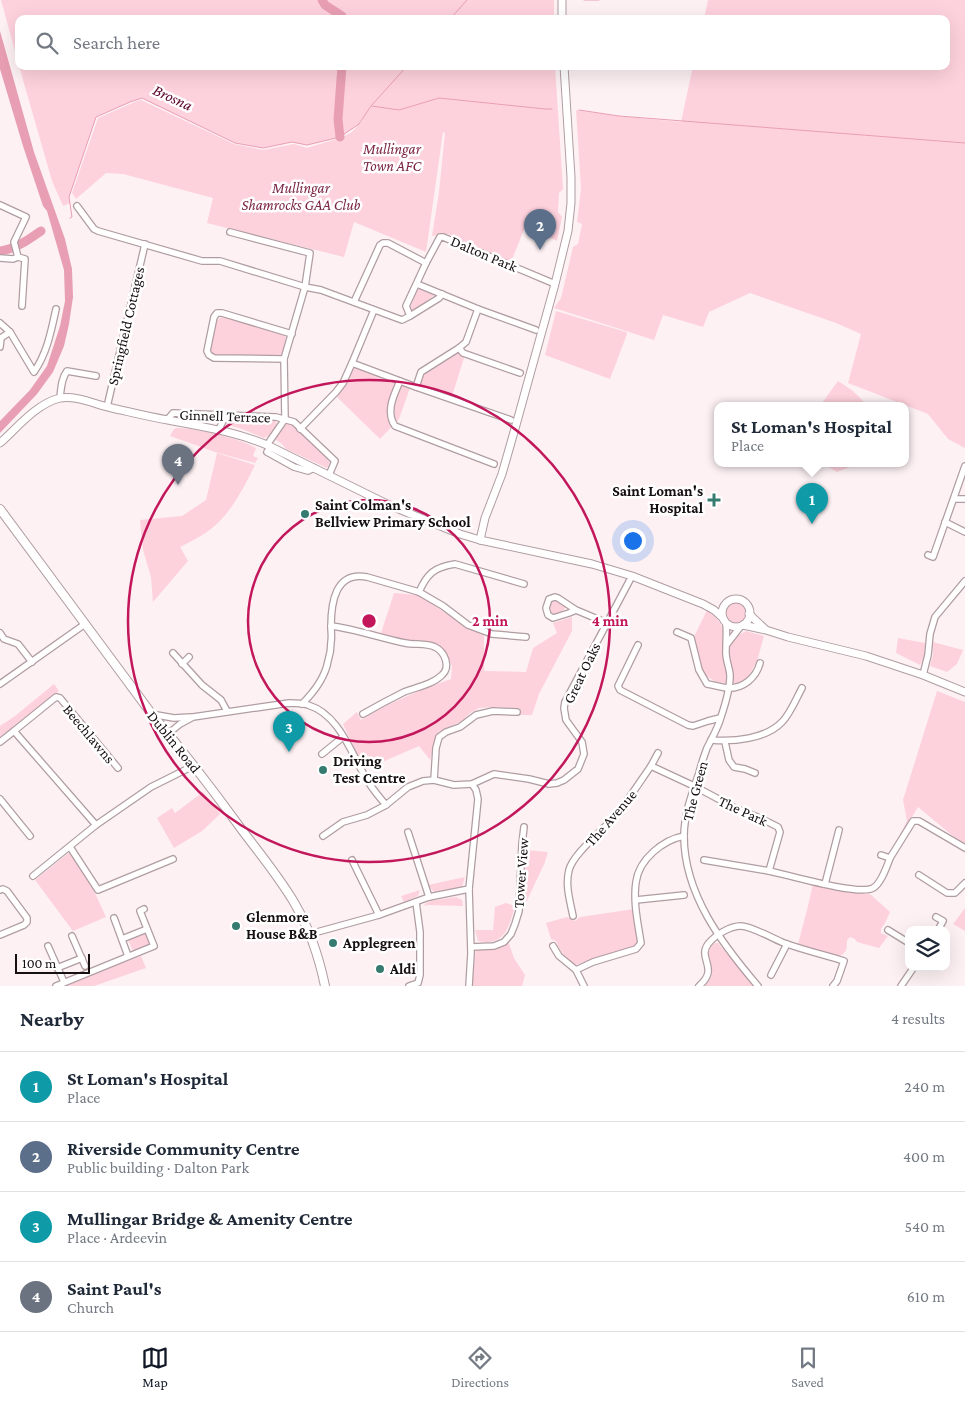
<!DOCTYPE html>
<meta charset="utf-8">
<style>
body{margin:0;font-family:"Crimson Pro",serif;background:#f6f6f7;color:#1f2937}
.controls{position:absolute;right:15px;bottom:15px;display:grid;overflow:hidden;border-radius:10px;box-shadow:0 5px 20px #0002}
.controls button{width:45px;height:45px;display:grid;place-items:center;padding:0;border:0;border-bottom:1px solid #e0e1e3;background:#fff;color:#1f2937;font:25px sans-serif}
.scale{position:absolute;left:15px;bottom:12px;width:75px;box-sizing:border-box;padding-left:5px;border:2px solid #171012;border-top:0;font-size:14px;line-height:18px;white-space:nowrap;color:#171012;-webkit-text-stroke:4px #fff;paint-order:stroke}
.you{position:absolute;left:632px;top:540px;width:18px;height:18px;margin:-12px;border:4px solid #fff;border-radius:50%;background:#1a73e8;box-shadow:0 0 0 8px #1a73e833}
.badge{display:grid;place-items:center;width:32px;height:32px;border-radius:50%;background:#111827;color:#fff;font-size:16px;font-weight:700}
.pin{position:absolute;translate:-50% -41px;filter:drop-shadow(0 1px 2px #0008)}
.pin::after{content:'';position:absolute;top:26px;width:18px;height:15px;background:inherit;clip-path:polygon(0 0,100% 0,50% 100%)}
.popup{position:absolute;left:714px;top:402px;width:195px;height:65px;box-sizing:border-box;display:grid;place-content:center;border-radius:10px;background:#fff;filter:drop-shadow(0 1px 4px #0005);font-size:16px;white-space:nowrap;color:#747a83}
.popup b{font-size:19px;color:#1f2937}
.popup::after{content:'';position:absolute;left:50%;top:100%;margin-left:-10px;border:10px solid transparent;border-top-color:#fff}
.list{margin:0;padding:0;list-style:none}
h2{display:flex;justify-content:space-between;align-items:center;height:65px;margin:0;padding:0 20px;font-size:21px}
h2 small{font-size:16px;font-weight:400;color:#747a83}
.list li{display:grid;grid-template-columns:32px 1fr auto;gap:15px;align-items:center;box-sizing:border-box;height:70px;padding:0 20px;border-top:1px solid #e0e1e3}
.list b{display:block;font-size:19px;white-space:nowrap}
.list p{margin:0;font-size:16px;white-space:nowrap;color:#747a83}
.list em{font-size:16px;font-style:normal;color:#747a83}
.icon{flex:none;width:28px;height:28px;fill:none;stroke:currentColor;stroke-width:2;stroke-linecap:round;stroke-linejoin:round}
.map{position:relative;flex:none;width:965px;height:986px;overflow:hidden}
.search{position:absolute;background:#fff;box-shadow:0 5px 20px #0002;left:15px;right:15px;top:15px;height:55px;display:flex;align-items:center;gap:12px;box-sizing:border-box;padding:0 18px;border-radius:10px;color:#747a83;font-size:19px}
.sheet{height:345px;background:#fff}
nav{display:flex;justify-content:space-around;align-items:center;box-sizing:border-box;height:70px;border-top:1px solid #e0e1e3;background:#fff;font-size:14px;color:#747a83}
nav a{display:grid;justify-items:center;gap:2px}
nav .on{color:#111827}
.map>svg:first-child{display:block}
.green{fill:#fed2dd}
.water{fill:#e99fb3}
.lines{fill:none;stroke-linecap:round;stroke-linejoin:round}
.stream{stroke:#e99fb3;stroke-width:1}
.river{stroke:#e99fb3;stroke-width:9}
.minor-casing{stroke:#b09da1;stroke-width:8}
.tertiary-casing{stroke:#b09da1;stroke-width:9}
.secondary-casing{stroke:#b09da1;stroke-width:10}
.minor{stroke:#fff;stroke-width:5.5}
.tertiary{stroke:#fff;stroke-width:7}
.secondary{stroke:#fff;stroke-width:8}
.ring{fill:none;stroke:#c2185b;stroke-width:2.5}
.poi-dot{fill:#367b70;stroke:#fff;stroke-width:2}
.labels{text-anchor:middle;stroke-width:5;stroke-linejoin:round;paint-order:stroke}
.park-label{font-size:15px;font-style:italic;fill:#7b2645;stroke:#fff}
.street-label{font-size:15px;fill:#171012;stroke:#fff}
.poi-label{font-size:15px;font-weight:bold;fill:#171012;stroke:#fff;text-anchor:start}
.water-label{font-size:16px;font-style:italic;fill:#5a012a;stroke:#fff}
.centre{fill:#c2185b;stroke:#fff;stroke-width:2.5}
.ring-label{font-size:15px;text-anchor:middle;font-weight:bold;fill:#c2185b;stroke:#fff;stroke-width:5;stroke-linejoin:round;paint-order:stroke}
</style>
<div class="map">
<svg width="965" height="986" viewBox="0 0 965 986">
<rect width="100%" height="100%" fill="#fdf1f4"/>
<g class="green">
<path d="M1,0H554V19H19V66Z"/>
<path d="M708,0H965V448L948,439L928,414L848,383L861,334L836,323L750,293L709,312L703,327L663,315L654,340L554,308L561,298L573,247L578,244L582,224L577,222L581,189L576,110L619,116L681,122L693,66H946V19H704Z"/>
<path d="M19,66H555L563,189L559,193L558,212L562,217L557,241L525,227L511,262L448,234L432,236L439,192L445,133L443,132L426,252L354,222L344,257L207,223L213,198L123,174L106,173L76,199L72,193L98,118L137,101L141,100L234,144L263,150L294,144L307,148L343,137L352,132L363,120L362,119L359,124L340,137L307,145L292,142L263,148L235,143L142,98L130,102L96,117L69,197L70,203L63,206L52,181Z"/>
<path d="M420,284L438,292L413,312L410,308Z"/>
<path d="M556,311L626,332L627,334L610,379L545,355Z"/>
<path d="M223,316L284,333L286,338L282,355L277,356L214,355L210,351L217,320Z"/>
<path d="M458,352L464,358L452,396L419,385L423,373Z"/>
<path d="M356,367L410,388L399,419L380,439L337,397L354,368Z"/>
<path d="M838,381L853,391L867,405H827L822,403Z"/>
<path d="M233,418L274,419L276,421L277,427L270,437L268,436L264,438L242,429L225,424L227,419Z"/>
<path d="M288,423L294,425L326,457L330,462L327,468L286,449L282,444L275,439L282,428Z"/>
<path d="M176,428C193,427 242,439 256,448L253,456L258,458L255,463L215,452L170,436L174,429Z"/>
<path d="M217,453L255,465C243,489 230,516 207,532C198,538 189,542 180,547L188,561L153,602L151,577L143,550L140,520L182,516L206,500Z"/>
<path d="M815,463H860L837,472L827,466Z"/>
<path d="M394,593L418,595L467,627L484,635V671L526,672L533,648L557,633L553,623L572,617V631L539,694L532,715H520V708L493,707L479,708L470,713L462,721L438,732L430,760L419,746L364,770L343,724L357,712L361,720C391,702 419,690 451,679L452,666L445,651L436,644L404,640L381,633Z"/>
<path d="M555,599L565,604L566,607L563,611L555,614L551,612L550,605Z"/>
<circle cx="736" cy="614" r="12"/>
<path d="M707,610C724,623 723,628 726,648L739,635L746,631L764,636L757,661L747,679L737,683H723L714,681L705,675L698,658L694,637Z"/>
<path d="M898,638L925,643L924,657L920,665L896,653Z"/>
<path d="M933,642L963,650L957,664L947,672L930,666L933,655Z"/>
<path d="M54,684L59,691L0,737V726L15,716Z"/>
<path d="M937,691L965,702V846L918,807L892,850L907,821L903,800Z"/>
<path d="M203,792L220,814L202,831L174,848L157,818L172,808L175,813Z"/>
<path d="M526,850L548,852L545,862L523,909Z"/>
<path d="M70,852L95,893L106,917L73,931L35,880Z"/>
<path d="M465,877L462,887L434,892L428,885Z"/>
<path d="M813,884L852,892L870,894L890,912L885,923L881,929V933L888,936L879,948L857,942L855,939L850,937L847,940C847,948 847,955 837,956L798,944L808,906Z"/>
<path d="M420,890L418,896L404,902L401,896Z"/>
<path d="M456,897L462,900L463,906L428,905L424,906L425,904L430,901Z"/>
<path d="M506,903L515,906C509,927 505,947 478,941L475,930H493L495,907Z"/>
<path d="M965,908V931L953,924Z"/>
<path d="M634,909L638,944L633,947L575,965C566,958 560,952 556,941L551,939L546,923L567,917L575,921L580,917Z"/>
<path d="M147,933L151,944L133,951L128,940Z"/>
<path d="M508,941L514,958L525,975L522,986H472L476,948H498Z"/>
<path d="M715,943H718L754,986H705C708,983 711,979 712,975C714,963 702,951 715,943Z"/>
<path d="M141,956L146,968L94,986H62Z"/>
</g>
<path class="water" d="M0,31L34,152L65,239L72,269L73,297L69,324L64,346L53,372L37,394L0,433V421L30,390L47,366L60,326L65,301L64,270L47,211L43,206L23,146L0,69Z"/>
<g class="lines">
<g class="stream">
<path d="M584,0H599"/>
<path d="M450,19L467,0"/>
<path d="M372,106L399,110L439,98L545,109H552"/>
<path d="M579,110L619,116L965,143"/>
<path d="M70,218L72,217L69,197L96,117L130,102L142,98L235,143L263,148L292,142L307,145L340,137L359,124L371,106L407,66"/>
</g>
<g class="river">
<path d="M322,0L325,5L342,16V19"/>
<path d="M340,137L338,119L342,66"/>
<path d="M0,251C16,249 28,240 41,231"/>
</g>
<defs>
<g id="minor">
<path d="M0,205L26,217L14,242L18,257L25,259L22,306"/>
<path d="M77,206L94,229L98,231L202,261H220L305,287L284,359L285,419L267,445"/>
<path d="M230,232L310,253L305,287L321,290L402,320L410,316L406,306L426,263L440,237H443L555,284"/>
<path d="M0,258L13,259L18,257"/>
<path d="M417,284L478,309L536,330"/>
<path d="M354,302L380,245L383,243H388L426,263"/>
<path d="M374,310L352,363L416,387L421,372L459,348L466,342L478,309"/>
<path d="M410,316L439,298L442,294"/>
<path d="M0,323L10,332L34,372C47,353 51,332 56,309"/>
<path d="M0,347L1,338L10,332"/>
<path d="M459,348L463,353L520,373"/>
<path d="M284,359L214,358L209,355L207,351L214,317L217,313H222L292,334"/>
<path d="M400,381C394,395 385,412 395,426L494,464"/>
<path d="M416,387L511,420"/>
<path d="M60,398C61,389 61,379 67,371L96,376"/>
<path d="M107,407L145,244"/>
<path d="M167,420L173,413L276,417L294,422L335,461L329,475"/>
<path d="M219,429L226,415"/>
<path d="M300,429L336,392L343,383L352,363"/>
<path d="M270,447L267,452L294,467L308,471L314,468"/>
<path d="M954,499H965"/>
<path d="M945,522L965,532"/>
<path d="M928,555L933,557L965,466"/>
<path d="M419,592C427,574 434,567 455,564L524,584"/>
<path d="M576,610L569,613L553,618L548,615L546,608L549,599L555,597L558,598L576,610L607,623"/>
<path d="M726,624C727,633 726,641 726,650C725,659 730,668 730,676C730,689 725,705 721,717C718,728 712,738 707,748C704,756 701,765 699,773C692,793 684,815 684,836C684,894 722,944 758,986"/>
<path d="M331,626C356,629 380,638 405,643C415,645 426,643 435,647C445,652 451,667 442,675C432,685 416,687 404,692C390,699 377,706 363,714"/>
<path d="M677,632L691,638L699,670L707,684C714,685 720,687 727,688C743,689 756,678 760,663"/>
<path d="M0,633L4,639L18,644L32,662"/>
<path d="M727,644L741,626"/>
<path d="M638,645L618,686L620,690L688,725L693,726L708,721L720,718"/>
<path d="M173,653L202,685L221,700L227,711"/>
<path d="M182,664L189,657"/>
<path d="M923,675L928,655L930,634L935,617L965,581"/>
<path d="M0,684L85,624"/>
<path d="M302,704C314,692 325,678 328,661C330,655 331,649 331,642C332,637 331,632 331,627C331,603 335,571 367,577L419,592L443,606L468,625L492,634L526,637"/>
<path d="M151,714L174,718L191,717"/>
<path d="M168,734L180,724L193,717L289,703C295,703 302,703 308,705C341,715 352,757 369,783C374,791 380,798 386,805L408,787L423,781L434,780L454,785L472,784L494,774L529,779L549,784L557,783L564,780L578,769L584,754L582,742L566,720L564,708L565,702L632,576"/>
<path d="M711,740C733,742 766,739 782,722C790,714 796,699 802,688"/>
<path d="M0,742L14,731"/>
<path d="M725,742L729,760L734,767L745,769L755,773"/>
<path d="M322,754L343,737"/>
<path d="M651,766L658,753"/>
<path d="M434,780L436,748L439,737L446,732L460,727L476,715L493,711L517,712"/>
<path d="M0,799L30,836"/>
<path d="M96,825L14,731L56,697L60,698L118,768"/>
<path d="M408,832L429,897"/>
<path d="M323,836L343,822L367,815L386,805"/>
<path d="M70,847L98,890L173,859"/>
<path d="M890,858L913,821H919L965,848"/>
<path d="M352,860L379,915"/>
<path d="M704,860L769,871"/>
<path d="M919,875L947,893H955L965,883"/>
<path d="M33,876L96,825L151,787L193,766"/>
<path d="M825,884L839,830"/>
<path d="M0,890L3,889L7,891L27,918V922L24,925L0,935"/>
<path d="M636,900L684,895"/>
<path d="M573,916C570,901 565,885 569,870C573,854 603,830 614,817C628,801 639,783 651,766L694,786L737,809L760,818L778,827L780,832L769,871C789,875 858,896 873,888C881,884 887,866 890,858L881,855"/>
<path d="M936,917L943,921L938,930"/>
<path d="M114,918L128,956"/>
<path d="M888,930L909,943"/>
<path d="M310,934L379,915L429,897L469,889"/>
<path d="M72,936L85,966"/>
<path d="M122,939L147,929"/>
<path d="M48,946L64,982"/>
<path d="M553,946L559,956L576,970L593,962L636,949L641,943C638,924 633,902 636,882C639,859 663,840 684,836"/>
<path d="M471,947L494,946L504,942L511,934L515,924L519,911L522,844L524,827"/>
<path d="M57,968L82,958"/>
<path d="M576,970L584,986"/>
<path d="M771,975L787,944"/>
<path d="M56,986L154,946L140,911L144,909"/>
<path d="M409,986L418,983L420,975V932L416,902"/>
<path d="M469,986L471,953L469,889L478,799L476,790L472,784"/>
<path d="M699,986C720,968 697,959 708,944C715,935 730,926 741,926C751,926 774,939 784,943C804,950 824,955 844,961L837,981L833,986"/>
<path d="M901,986L914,967"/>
</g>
<g id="tertiary">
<path d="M562,19V0"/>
<path d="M0,443C18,427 36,404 60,398C77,395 96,405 112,408C130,412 149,417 168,420C203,427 233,431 267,445L389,505L460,534L480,540L592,564L632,576L703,604L714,610L723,618"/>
<path d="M480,540L485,518L502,474L516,425L555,284L568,231L571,203V177L564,66"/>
<circle cx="736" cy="613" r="14"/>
<path d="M749,614L765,629"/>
<path d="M743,625L766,630L788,637L866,656L923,675L965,692"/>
</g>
<path id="secondary" d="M0,509L151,713C183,751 213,790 242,830C260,854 280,878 295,904C310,930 319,957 325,986"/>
</defs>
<use href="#minor" class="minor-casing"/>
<use href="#tertiary" class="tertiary-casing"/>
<use href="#secondary" class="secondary-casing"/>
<use href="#minor" class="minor"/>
<use href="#tertiary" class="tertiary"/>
<use href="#secondary" class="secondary"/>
</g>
<g class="ring">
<circle cx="369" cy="621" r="121"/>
<circle cx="369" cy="621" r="241"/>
</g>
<g class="poi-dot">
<path d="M711.5 492.5h5v5h5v5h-5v5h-5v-5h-5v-5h5z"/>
<circle cx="305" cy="514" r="5"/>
<circle cx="323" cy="770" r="5"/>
<circle cx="236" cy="926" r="5"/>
<circle cx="333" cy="943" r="5"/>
<circle cx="380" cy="969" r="5"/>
</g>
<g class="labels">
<g class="park-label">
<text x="392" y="154">Mullingar<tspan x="392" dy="17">Town AFC</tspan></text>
<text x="301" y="193">Mullingar<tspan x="301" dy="17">Shamrocks GAA Club</tspan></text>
</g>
<g class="street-label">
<text transform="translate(484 254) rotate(23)" y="5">Dalton Park</text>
<text transform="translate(126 326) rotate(-77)" y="5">Springfield Cottages</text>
<text transform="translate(225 416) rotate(2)" y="5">Ginnell Terrace</text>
<text transform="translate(582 673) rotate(-64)" y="5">Great Oaks</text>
<text transform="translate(89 734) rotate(50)" y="5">Beechlawns</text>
<text transform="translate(174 742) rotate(51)" y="5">Dublin Road</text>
<text transform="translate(695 791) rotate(-75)" y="5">The Green</text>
<text transform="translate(743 811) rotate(25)" y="5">The Park</text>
<text transform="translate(611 818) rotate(-49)" y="5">The Avenue</text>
<text transform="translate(521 873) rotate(-86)" y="5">Tower View</text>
</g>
<g class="poi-label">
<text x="703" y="496" text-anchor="end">Saint Loman's<tspan x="703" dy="17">Hospital</tspan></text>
<text x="315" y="510">Saint Colman's<tspan x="315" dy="17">Bellview Primary School</tspan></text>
<text x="333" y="766">Driving<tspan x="333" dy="17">Test Centre</tspan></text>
<text x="246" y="922">Glenmore<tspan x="246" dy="17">House B&amp;B</tspan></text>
<text x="343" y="948">Applegreen</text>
<text x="390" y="974">Aldi</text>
</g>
<g class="water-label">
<text transform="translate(173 97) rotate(25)" y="6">Brosna</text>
</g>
</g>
<circle cx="369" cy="621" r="8" class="centre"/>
<g class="ring-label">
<text x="490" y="626">2 min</text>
<text x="610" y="626">4 min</text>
</g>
</svg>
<div class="controls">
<button><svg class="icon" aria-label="layers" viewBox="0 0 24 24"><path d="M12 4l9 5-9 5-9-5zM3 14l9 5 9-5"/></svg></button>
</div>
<div class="scale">100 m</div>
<div class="you"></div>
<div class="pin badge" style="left:812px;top:524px;background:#0f9aa8">1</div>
<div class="popup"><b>St Loman's Hospital</b>Place</div>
<div class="pin badge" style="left:540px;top:250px;background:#5c6f8a">2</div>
<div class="pin badge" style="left:289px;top:752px;background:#0f9aa8">3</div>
<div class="pin badge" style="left:178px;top:485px;background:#6b7280">4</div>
<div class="search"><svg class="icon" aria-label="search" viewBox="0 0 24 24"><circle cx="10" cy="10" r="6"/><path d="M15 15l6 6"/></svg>Search here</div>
</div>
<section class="sheet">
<h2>Nearby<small>4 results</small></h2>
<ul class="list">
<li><span class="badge" style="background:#0f9aa8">1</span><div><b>St Loman's Hospital</b><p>Place</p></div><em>240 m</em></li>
<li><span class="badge" style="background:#5c6f8a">2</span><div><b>Riverside Community Centre</b><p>Public building · Dalton Park</p></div><em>400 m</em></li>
<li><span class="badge" style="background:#0f9aa8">3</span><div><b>Mullingar Bridge &amp; Amenity Centre</b><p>Place · Ardeevin</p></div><em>540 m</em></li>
<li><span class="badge" style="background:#6b7280">4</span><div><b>Saint Paul's</b><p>Church</p></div><em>610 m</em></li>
</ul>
</section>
<nav>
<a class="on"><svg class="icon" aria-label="map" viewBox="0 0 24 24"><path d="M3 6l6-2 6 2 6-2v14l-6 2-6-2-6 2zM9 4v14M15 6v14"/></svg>Map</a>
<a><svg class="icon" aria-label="directions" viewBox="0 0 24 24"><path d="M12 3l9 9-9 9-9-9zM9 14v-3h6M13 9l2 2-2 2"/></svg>Directions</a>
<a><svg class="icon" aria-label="saved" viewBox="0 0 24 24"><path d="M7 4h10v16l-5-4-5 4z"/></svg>Saved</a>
</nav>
